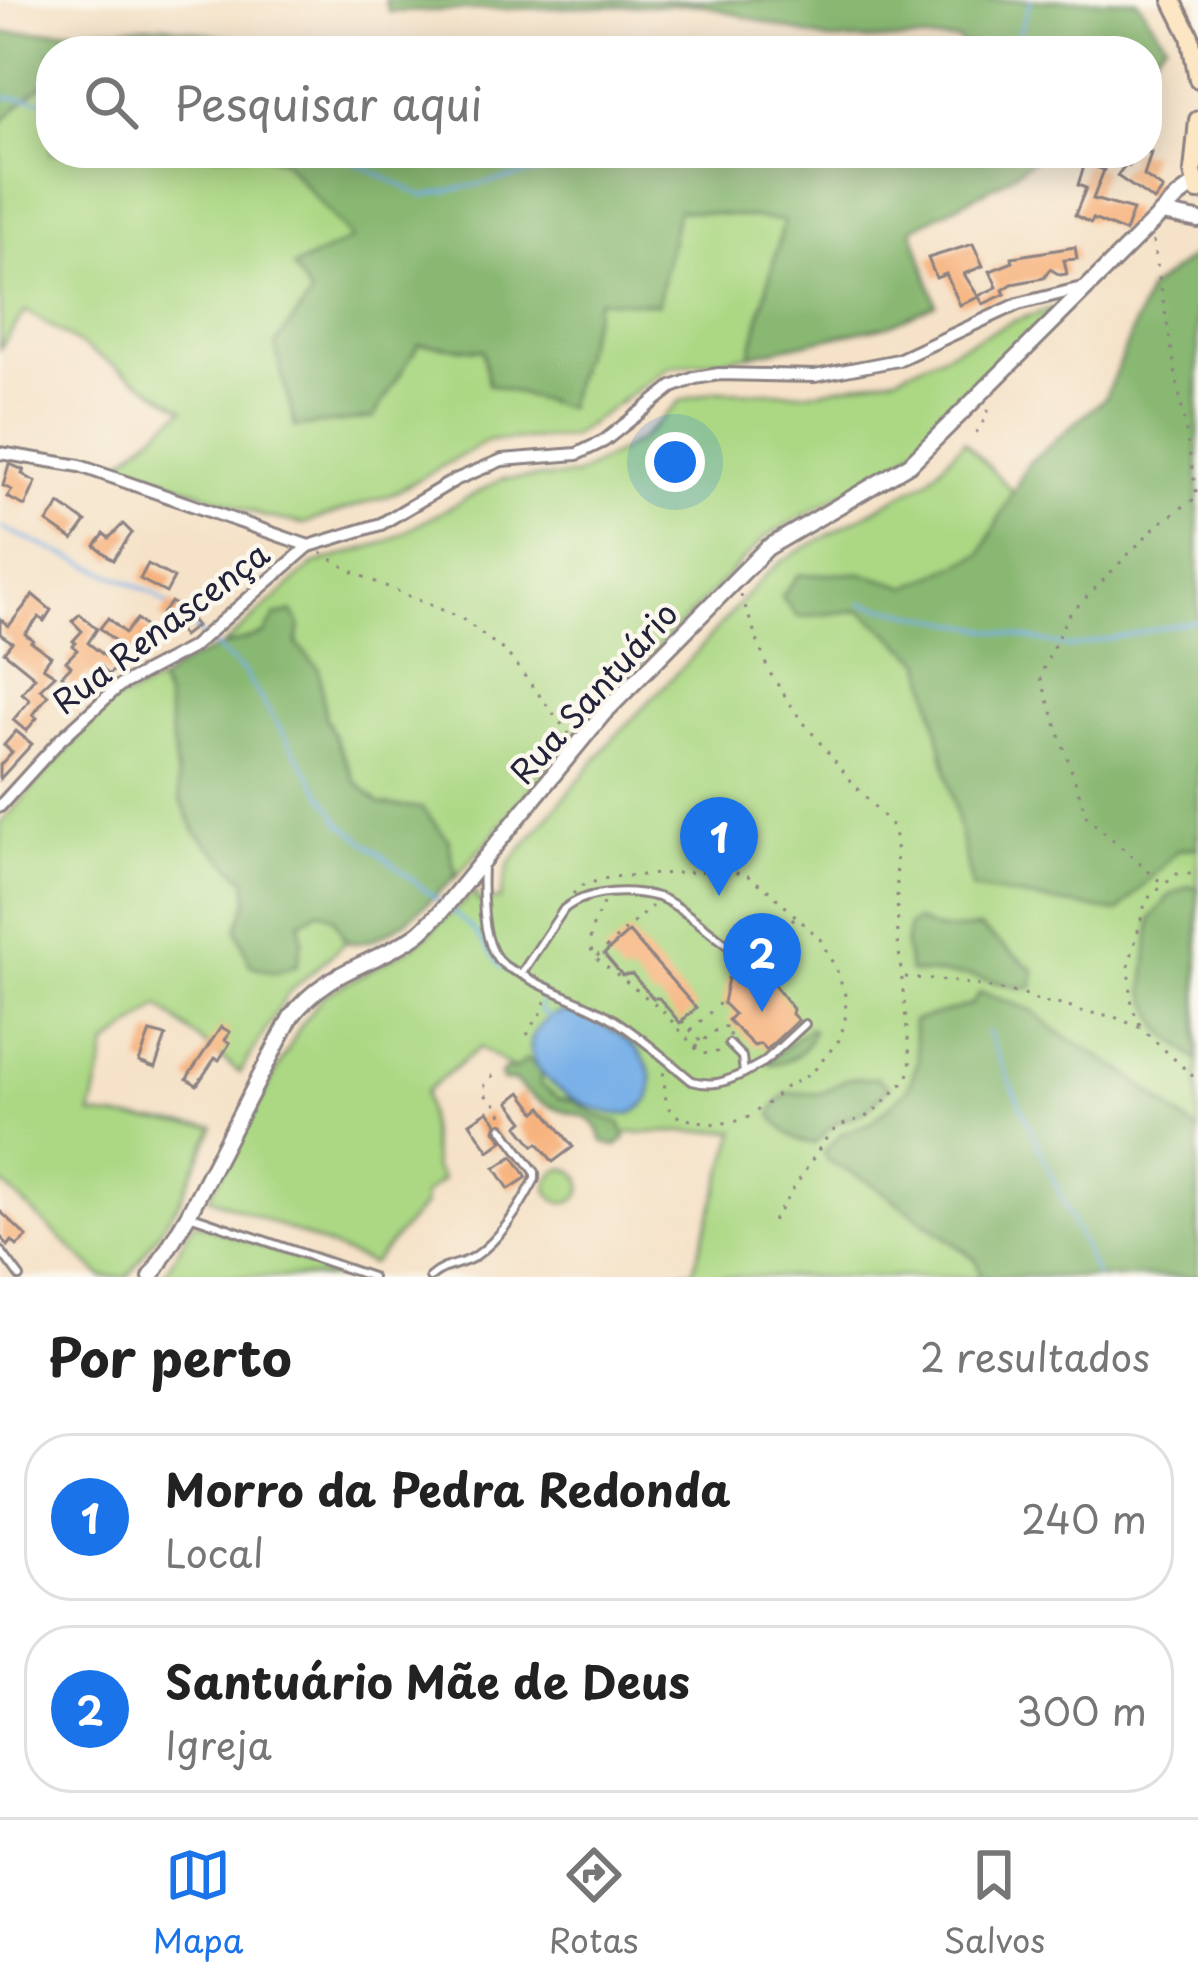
<!DOCTYPE html>
<html lang="pt">
<meta charset="utf-8">
<style>
body{margin:0;font-family:"Playpen Sans",sans-serif;background:#f2f2f2;color:#222}
.you{position:absolute;left:675px;top:462px;width:42px;height:42px;margin:-30px;border:9px solid #fff;border-radius:50%;background:#1a73e8;box-shadow:0 0 0 18px #1a73e833}
.badge{display:grid;place-items:center;width:78px;height:78px;border-radius:50%;background:#1a73e8;color:#fff;font-size:39px;font-weight:700}
.pin{position:absolute;translate:-50% -99px;filter:drop-shadow(0 3px 6px #0008)}
.pin::after{content:'';position:absolute;top:63px;width:42px;height:36px;background:inherit;clip-path:polygon(0 0,100% 0,50% 100%)}
.list{margin:0;padding:0;list-style:none}
h2{display:flex;justify-content:space-between;align-items:center;height:156px;margin:0;padding:0 48px;font-size:51px}
h2 small{font-size:39px;font-weight:400;color:#767676}
.list li{display:grid;grid-template-columns:78px 1fr auto;gap:36px;align-items:center;box-sizing:border-box;height:168px;margin:0 24px 24px;padding:0 24px;border:3px solid #e0e0e0;border-radius:48px}
.list b{display:block;font-size:45px;white-space:nowrap}
.list p{margin:0;font-size:39px;white-space:nowrap;color:#767676}
.list em{font-size:39px;font-style:normal;color:#767676}
.icon{flex:none;width:66px;height:66px;fill:none;stroke:currentColor;stroke-width:2;stroke-linecap:round;stroke-linejoin:round}
.map{position:relative;flex:none;width:1198px;height:1277px;overflow:hidden}
.search{position:absolute;background:#fff;box-shadow:0 6px 30px #0003;left:36px;right:36px;top:36px;height:132px;display:flex;align-items:center;gap:30px;box-sizing:border-box;padding:0 42px;border-radius:48px;color:#767676;font-size:45px}
.sheet{height:540px;background:#fff}
nav{display:flex;justify-content:space-around;align-items:center;box-sizing:border-box;height:168px;border-top:3px solid #e0e0e0;background:#fff;font-size:33px;color:#767676}
nav a{display:grid;justify-items:center;gap:6px}
nav .on{color:#1a73e8}
.map>svg:first-child{display:block}
.green{fill:#acd884;stroke:#677d60;stroke-width:3;fill-rule:evenodd}
.forest{fill:#89b872;stroke:#566d56;stroke-width:3}
.water{fill:#79b1e8;stroke:#4e6a92;stroke-width:3}
.lines{fill:none;stroke-linecap:round;stroke-linejoin:round}
.stream{stroke:#79b1e8;stroke-width:3}
.building{fill:#f7b37e}
.service-casing{stroke:#8c8282;stroke-width:12}
.minor-casing{stroke:#8c8282;stroke-width:16}
.tertiary-casing{stroke:#8c8282;stroke-width:20}
.secondary-casing{stroke:#8c8282;stroke-width:22}
.path{stroke:#8c8282;stroke-width:3;stroke-dasharray:3 9;stroke-linecap:butt}
.service{stroke:#fff;stroke-width:6}
.minor{stroke:#fff;stroke-width:10}
.tertiary{stroke:#fff;stroke-width:14}
.secondary{stroke:#fce6c4;stroke-width:16}
.labels{text-anchor:middle;stroke-width:9;stroke-linejoin:round;paint-order:stroke}
.street-label{font-size:33px;fill:#22223b;stroke:#fbf7ec}
</style>
<div class="map">
<svg width="1198" height="1277" viewBox="0 0 1198 1277">
<rect width="100%" height="100%" fill="#fbf7ec"/>
<filter id="ink" filterUnits="userSpaceOnUse"><feTurbulence type="fractalNoise" baseFrequency=".00833" numOctaves="2"/><feDisplacementMap in="SourceGraphic" scale="24" xChannelSelector="R" yChannelSelector="G"/><feConvolveMatrix kernelMatrix="1 2 1 2 8 2 1 2 1" color-interpolation-filters="sRGB"/></filter>
<filter id="wash" filterUnits="userSpaceOnUse"><feTurbulence type="fractalNoise" baseFrequency=".004" numOctaves="4" result="noise"/><feDisplacementMap in="SourceGraphic" scale="48" xChannelSelector="R" yChannelSelector="G"/><feGaussianBlur stdDeviation="2.7" result="paint"/><feColorMatrix in="noise" values="0 0 0 0 0 0 0 0 0 0 0 0 0 0 0 0 0 1.4 0 .05"/><feComposite in="paint" operator="in"/></filter>
<g filter="url(#wash)">
<rect width="100%" height="100%" fill="#f5e2c8"/>
<g class="green">
<path d="M41,85L51,88V153H258L283,161L353,239L311,296L373,418L419,343L483,350L598,299L658,304L678,209L784,221L750,355L669,367L571,437L488,441L390,495L303,524L262,516L120,462L184,409L26,311L0,348V123Z"/>
<path d="M1051,309L1052,312L906,457L766,537L587,720L489,840L456,876L448,839L380,804L355,781L325,716L319,669L297,644L299,625L222,646L314,564L386,542L502,479L575,476L640,440L680,401L714,391L810,393L896,376L1014,321Z"/>
<path d="M964,441L1013,492L981,554L908,588L861,573L798,617L861,610L923,662L942,744L1118,911L1178,850L1198,847V1132L1125,1072L1058,1032L1032,1010L971,1005L913,1021L918,1061L908,1089L871,1123L841,1134L827,1160L871,1183L976,1260L981,1277H610L693,1271L736,1131L611,1133L480,1047L425,1092L434,1169L442,1179L423,1196L424,1205L372,1264L209,1197L301,1025L323,996L416,945L475,892L478,902L500,899L509,864L612,740L692,657L762,578L783,560L928,480ZM917,921L938,930L1021,988L972,976L910,972Z"/>
<path d="M159,682L166,697L180,799L197,834L246,880L248,898L237,929L302,942L300,922L320,910L334,918L346,942L288,993L240,1073L159,1006L107,1046L91,1115L214,1127L179,1202L128,1277H102L0,1181V824L109,705Z"/>
<circle cx="565" cy="1186" r="17"/>
<path d="M194,1222L348,1277H163Z"/>
</g>
<g class="forest">
<path d="M385,0H1137L1166,42L1147,61V51H964L959,40H827L700,4L389,12Z"/>
<path d="M164,26L302,51H51V88L41,86L0,123V35L3,33Z"/>
<path d="M258,153H1043L1000,183L912,229L936,304L889,325L750,355L784,221L678,210L658,304L598,300L566,408L488,384L483,350L419,344L373,418L295,427L275,345L311,296L293,267L352,239L284,161Z"/>
<path d="M1194,255L1198,261V847L1178,850L1118,912L972,889L923,662L861,610L798,617L781,597L798,575L861,573L908,587L981,554L1028,463L1105,398L1149,289Z"/>
<path d="M292,612L300,625L297,644L319,669L325,716L355,781L380,804L422,808L448,839L456,876C431,900 383,950 346,942L334,918L320,911L300,922L302,942L297,965L274,973L250,965L237,929L248,898L246,880L197,834L180,799L166,697L159,682C188,655 226,645 264,634L276,615Z"/>
<path d="M1189,886L1198,889V1061L1161,1029L1144,990L1151,919L1169,896Z"/>
<path d="M917,921L938,930L980,928L1034,970L1033,986L1021,988L972,976L910,972L905,945L909,925Z"/>
<path d="M980,992L1032,1010L1058,1032L1125,1072L1198,1132V1277H981L976,1259L871,1183L827,1160L824,1152L841,1134L871,1123L908,1089L918,1061L913,1021L971,1005Z"/>
<path d="M809,1028L813,1030C808,1052 791,1062 770,1064V1059Z"/>
<path d="M526,1059L534,1064L541,1073L540,1084L559,1098L575,1101L596,1115L620,1123L626,1138L617,1146C593,1143 606,1133 591,1121C582,1114 574,1115 564,1111C547,1106 526,1095 515,1081H503L500,1076C504,1069 508,1068 515,1069Z"/>
<path d="M877,1078L889,1087L864,1112L836,1123L814,1144C795,1142 780,1129 771,1114C785,1083 797,1096 821,1093C831,1091 837,1082 847,1079C855,1077 868,1079 877,1078Z"/>
</g>
<path class="water" d="M566,1012C604,1019 669,1056 648,1101C645,1104 637,1111 632,1113C604,1121 544,1087 533,1060C524,1036 544,1015 566,1012Z"/>
<g class="lines">
<g class="stream">
<path d="M1012,51L1031,0"/>
<path d="M0,100L4,97L51,101"/>
<path d="M335,153L423,196L632,153"/>
<path d="M861,153L904,166L951,153"/>
<path d="M0,527L153,593L171,608"/>
<path d="M861,603L1070,647L1198,620"/>
<path d="M191,626L243,671L341,823L439,901"/>
<path d="M451,911L474,930L500,966L505,969"/>
<path d="M539,988L542,996L539,1011L552,1018"/>
<path d="M987,1031L1097,1277"/>
</g>
</g>
<g id="blocks">
<g class="building">
<path d="M1133,153H1151L1144,176L1163,189L1154,201L1117,176L1126,164L1129,166Z"/>
<path d="M1085,163L1104,170L1093,199L1133,210L1125,232L1093,219L1091,223L1075,215L1086,188L1078,185Z"/>
<path d="M973,244L983,266L964,274L978,296L997,287L990,271L1013,262L1012,257L1075,247L1077,259L1064,260L1067,274L1060,275L1050,269L1044,278L1012,284L1003,290L1005,294L983,304L979,297L960,305L946,274L936,278L928,258Z"/>
<path d="M9,464L24,470L22,474L36,482L25,506L7,497L12,490L3,486Z"/>
<path d="M60,504L86,522L73,540L47,522Z"/>
<path d="M123,524L132,533L113,560L95,546L104,534L109,538Z"/>
<path d="M148,564L174,578L166,593L140,579Z"/>
<path d="M33,595L51,610L44,621L39,617L25,634L33,640L31,642L51,656L43,667L55,675L40,689L48,695L33,715L37,718L26,731L13,720L30,700L22,693L35,677L4,652L12,642L0,634V619L9,626Z"/>
<path d="M171,602L185,612L196,626L183,636L171,620L168,623L160,616Z"/>
<path d="M80,614L97,629L88,643L105,656L117,643L100,628L108,618L125,633L137,619L157,639L146,648L145,646L129,664L126,661L108,675L102,667L92,678L88,674L74,688L62,675L71,666L66,661L77,650L73,646L76,643L73,641L82,631L72,621Z"/>
<path d="M16,731L32,744L0,779V765L12,752L4,745Z"/>
<path d="M629,932L696,1008L680,1023L659,998H653L632,974L622,975L604,954Z"/>
<path d="M754,975L765,987L771,981L793,1009L792,1014L798,1020L766,1050L760,1044L754,1046L728,1020L734,1014L723,1003L728,978Z"/>
<path d="M221,1027L230,1032L225,1040L230,1043L219,1060L215,1058L197,1085L187,1079L189,1075Z"/>
<path d="M150,1032L166,1036L155,1068L139,1062Z"/>
<path d="M521,1092L536,1112L542,1107L573,1147L553,1162L538,1143L534,1146L518,1126L524,1121L509,1102Z"/>
<path d="M488,1111L497,1123L495,1130L503,1141L489,1151L470,1123Z"/>
<path d="M513,1156L527,1177L509,1189L495,1168Z"/>
<path d="M0,1211L27,1237L17,1246L12,1241L8,1246L0,1236Z"/>
</g>
</g>
</g>
<g filter="url(#ink)">
<use href="#blocks" fill-opacity="0" stroke="#8c8282" stroke-width="3"/>
<g class="lines">
<defs>
<g id="service">
<path d="M483,865C482,890 481,948 503,964C508,969 515,971 521,974L564,909C587,890 630,889 658,897C676,902 713,935 730,947"/>
<path d="M521,974C549,991 579,1000 608,1016C638,1034 665,1059 692,1081C713,1087 725,1082 744,1073L742,1057L729,1044"/>
<path d="M744,1073L764,1062L805,1024"/>
<path d="M192,1216L372,1277"/>
<path d="M0,1250L20,1277"/>
<path d="M430,1277C445,1264 459,1266 474,1257C501,1239 520,1207 535,1179V1172L502,1128"/>
</g>
<g id="minor">
<path d="M0,453L80,466L309,546L381,524L455,480L502,460L577,454L604,441L672,387L695,378L719,374L815,376L898,360L1018,304L1086,287"/>
<path d="M0,806L61,739L119,686L191,648L309,546"/>
</g>
<g id="tertiary">
<path d="M1162,213L1198,220"/>
<path d="M151,1277L188,1215L291,1017C328,968 373,966 418,934C426,928 432,920 439,914L603,714L767,548L910,464L1179,196L1195,184"/>
</g>
<g id="secondary">
<path d="M1172,0L1190,36L1198,79"/>
<path d="M1198,120L1193,172L1198,191"/>
</g>
</defs>
<use href="#service" class="service-casing"/>
<use href="#minor" class="minor-casing"/>
<use href="#tertiary" class="tertiary-casing"/>
<use href="#secondary" class="secondary-casing"/>
<g class="path">
<path d="M1153,241L1197,497L1157,525L1067,617L1040,676L1087,817L1164,885"/>
<path d="M976,433L988,415V408L984,405"/>
<path d="M321,553L357,574L461,618L507,653L569,734"/>
<path d="M741,595L768,670L799,717L853,783L892,826L896,840L898,941L911,1069L906,1080L870,1115L837,1127L824,1141L773,1221"/>
<path d="M573,894L580,886L611,877L726,870L748,876L769,891L820,939L837,971L846,998L845,1022L839,1040L812,1073L784,1088L772,1100L744,1120L716,1124L685,1119L672,1114L666,1102L663,1068"/>
<path d="M603,903C596,921 583,939 595,957L661,1009L699,1052L712,1055L721,1049"/>
<path d="M597,956L652,906"/>
<path d="M752,973L764,960L784,951L789,924L794,918"/>
<path d="M905,977L958,982L1028,995L1039,1002L1065,1004L1079,1011L1112,1016L1141,1028L1198,1081"/>
<path d="M682,1021L701,1042"/>
<path d="M1140,1025L1132,1007L1129,965L1146,900L1177,874H1198"/>
<path d="M691,1030L722,1001"/>
<path d="M527,1035L544,1008L546,996"/>
<path d="M695,1047L721,1026L730,1028L729,1038"/>
<path d="M493,1075L485,1085L483,1093L501,1109L502,1122"/>
</g>
<use href="#service" class="service"/>
<use href="#minor" class="minor"/>
<use href="#tertiary" class="tertiary"/>
<use href="#secondary" class="secondary"/>
</g>
</g>
<g class="labels">
<g class="street-label">
<text transform="translate(161 628) rotate(-37)" y="12">Rua Renascença</text>
<text transform="translate(594 693) rotate(-48)" y="12">Rua Santuário</text>
</g>
</g>
</svg>
<div class="you"></div>
<div class="pin badge" style="left:719px;top:896px">1</div>
<div class="pin badge" style="left:762px;top:1012px">2</div>
<div class="search"><svg class="icon" aria-label="search" viewBox="0 0 24 24"><circle cx="10" cy="10" r="6"/><path d="M15 15l6 6"/></svg>Pesquisar aqui</div>
</div>
<section class="sheet">
<h2>Por perto<small>2 resultados</small></h2>
<ul class="list">
<li><span class="badge">1</span><div><b>Morro da Pedra Redonda</b><p>Local</p></div><em>240 m</em></li>
<li><span class="badge">2</span><div><b>Santuário Mãe de Deus</b><p>Igreja</p></div><em>300 m</em></li>
</ul>
</section>
<nav>
<a class="on"><svg class="icon" aria-label="map" viewBox="0 0 24 24"><path d="M3 6l6-2 6 2 6-2v14l-6 2-6-2-6 2zM9 4v14M15 6v14"/></svg>Mapa</a>
<a><svg class="icon" aria-label="directions" viewBox="0 0 24 24"><path d="M12 3l9 9-9 9-9-9zM9 14v-3h6M13 9l2 2-2 2"/></svg>Rotas</a>
<a><svg class="icon" aria-label="saved" viewBox="0 0 24 24"><path d="M7 4h10v16l-5-4-5 4z"/></svg>Salvos</a>
</nav>
